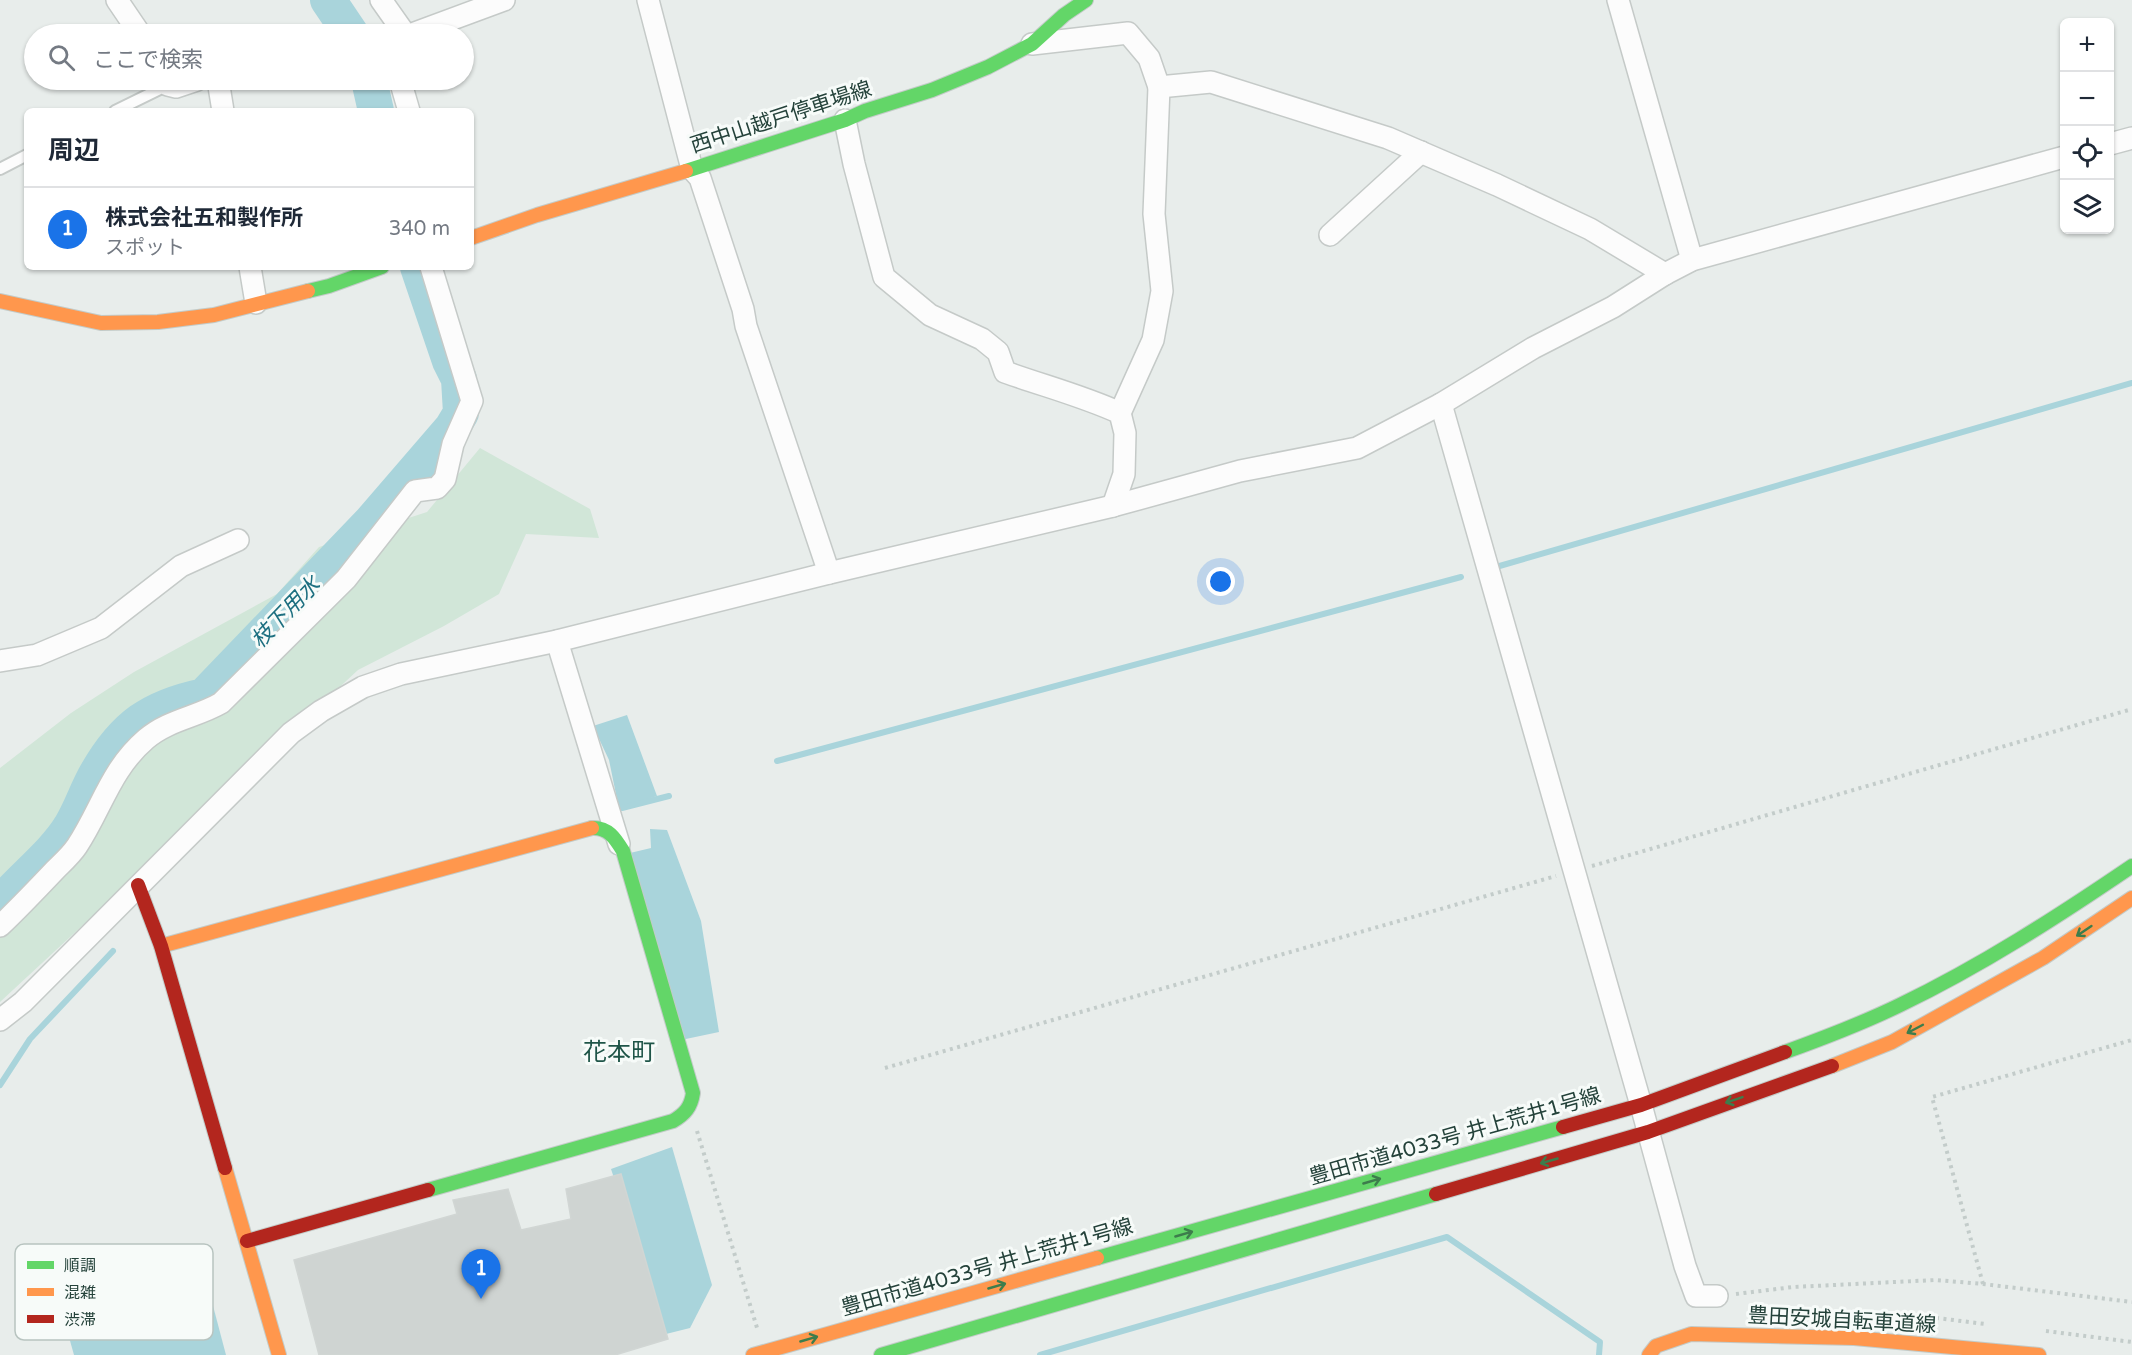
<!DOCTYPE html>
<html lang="ja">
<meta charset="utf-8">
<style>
body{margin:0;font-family:"Varela Round","Noto Sans JP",sans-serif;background:#f6f6f7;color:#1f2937}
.controls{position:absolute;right:18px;top:18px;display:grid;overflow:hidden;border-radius:9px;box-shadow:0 2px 4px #0004}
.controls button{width:54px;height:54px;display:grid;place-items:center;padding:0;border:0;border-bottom:2px solid #e0e1e3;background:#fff;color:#1f2937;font:30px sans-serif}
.you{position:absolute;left:1221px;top:582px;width:21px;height:21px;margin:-15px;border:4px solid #fff;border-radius:50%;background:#1a73e8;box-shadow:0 0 0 9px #1a73e833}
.badge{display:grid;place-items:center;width:39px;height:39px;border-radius:50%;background:#1a73e8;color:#fff;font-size:20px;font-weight:700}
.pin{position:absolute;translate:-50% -50px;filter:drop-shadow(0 2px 3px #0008)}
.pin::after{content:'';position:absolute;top:32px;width:21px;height:18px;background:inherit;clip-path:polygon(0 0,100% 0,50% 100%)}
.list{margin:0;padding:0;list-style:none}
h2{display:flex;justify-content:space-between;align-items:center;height:78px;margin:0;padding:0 24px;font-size:26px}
h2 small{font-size:20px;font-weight:400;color:#747a83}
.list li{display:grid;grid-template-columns:39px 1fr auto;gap:18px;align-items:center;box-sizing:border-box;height:84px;padding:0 24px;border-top:2px solid #e0e1e3}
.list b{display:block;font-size:22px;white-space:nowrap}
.list p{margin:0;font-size:20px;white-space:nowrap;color:#747a83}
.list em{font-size:20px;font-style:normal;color:#747a83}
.icon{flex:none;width:33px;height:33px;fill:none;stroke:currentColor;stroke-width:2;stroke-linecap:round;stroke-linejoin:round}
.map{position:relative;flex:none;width:2132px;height:1355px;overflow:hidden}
.search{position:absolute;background:#fff;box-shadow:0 2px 4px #0004;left:24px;top:24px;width:450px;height:66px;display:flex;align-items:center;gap:15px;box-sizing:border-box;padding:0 21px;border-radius:33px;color:#747a83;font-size:22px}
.panel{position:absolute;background:#fff;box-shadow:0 2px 4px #0004;left:24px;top:108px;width:450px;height:162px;border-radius:9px}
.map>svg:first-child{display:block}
.green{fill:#d1e6d8}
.water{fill:#a9d4db}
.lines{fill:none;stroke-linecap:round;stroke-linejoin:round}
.stream{stroke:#a9d4db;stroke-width:6}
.river{stroke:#a9d4db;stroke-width:36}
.building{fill:#cfd4d2;stroke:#d1d6d4;stroke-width:1.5}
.lane-casing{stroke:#c5cac8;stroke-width:14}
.street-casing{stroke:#c5cac8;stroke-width:24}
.fast-casing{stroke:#c3cbc8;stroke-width:16}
.slow-casing{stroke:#c3cbc8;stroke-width:16}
.jam-casing{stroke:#c3cbc8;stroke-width:16}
.path{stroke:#c3ccca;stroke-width:4;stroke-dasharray:3 4.5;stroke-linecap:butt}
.lane{stroke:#fcfcfc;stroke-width:10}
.street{stroke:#fcfcfc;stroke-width:21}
.fast{stroke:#63d668;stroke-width:14}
.slow{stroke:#ff974d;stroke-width:14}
.jam{stroke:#b3261e;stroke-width:14}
.oneway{stroke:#3d7d4c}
.labels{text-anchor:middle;stroke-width:6;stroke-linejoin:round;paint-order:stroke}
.street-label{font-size:21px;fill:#24423a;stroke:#f7fbf9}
.water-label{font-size:22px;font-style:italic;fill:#1c6f80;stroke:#f7fbf9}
.quarter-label{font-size:24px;fill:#1f5548;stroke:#f7fbf9}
.key{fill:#f7fbf9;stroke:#b8c4c0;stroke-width:1.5}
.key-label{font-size:16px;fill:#24423a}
</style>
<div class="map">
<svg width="2132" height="1355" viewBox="0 0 2132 1355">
<rect width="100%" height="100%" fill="#e8edeb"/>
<path class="green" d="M480,448L590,509L599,538L526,534L499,594L444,626L358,670L0,1002V768L71,713L134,672L277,594L319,547L427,512Z"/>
<g class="water">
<path d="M627,715L657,796L619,809L609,760L593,726Z"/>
<path d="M650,829L667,830L701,921L719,1032L681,1040L630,853L651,848Z"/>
<path d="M672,1147L712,1285L690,1328L666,1334L611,1169Z"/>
<path d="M198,1249L226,1355H74L57,1294Z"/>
</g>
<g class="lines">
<g class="stream">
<path d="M1496,567L2132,383"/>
<path d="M777,761L1461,577"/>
<path d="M622,808L669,796"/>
<path d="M0,1085L30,1039L113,951"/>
<path d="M1040,1355L1447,1237L1600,1342L1599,1355"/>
</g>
<g class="river">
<path d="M328,0L351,34"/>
<path d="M369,80L376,111"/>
<path d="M0,904C21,879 55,853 71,826C81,810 87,790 97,773C124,726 151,707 204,696L371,522L452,428L461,413L459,379L450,361L418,267"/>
</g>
</g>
<path class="building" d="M621,1174L668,1339L615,1355H319L294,1260L457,1214L453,1200L508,1189L521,1230L571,1219L566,1189Z"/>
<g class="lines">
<defs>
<g id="lane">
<path d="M115,111L168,85"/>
<path d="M0,169L27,155"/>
</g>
<g id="street">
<path d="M117,0L140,34"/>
<path d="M381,0L405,34"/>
<path d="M648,0L692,169L700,178L743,309L746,326L829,573"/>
<path d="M1618,0L1692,260"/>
<path d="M412,34L504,0"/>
<path d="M1032,44L1128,33L1149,58L1159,87L1211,82L1388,138L1497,185L1590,229L1665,274"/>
<path d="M165,80L168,85L176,87L197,80"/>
<path d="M218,80L223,111"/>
<path d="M400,80L409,111"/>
<path d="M845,120L854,164L884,277L930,315L982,339L998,352L1005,372C1044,386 1083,396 1120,413L1125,433L1124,474L1113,506"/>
<path d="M2110,144L2132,138"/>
<path d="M1330,235L1421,152"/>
<path d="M250,267L256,303"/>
<path d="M1441,404L1641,1105L1685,1266L1696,1296H1717"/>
<path d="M1120,413L1153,340L1162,291L1154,214L1159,87"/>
<path d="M557,641L619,844"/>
<path d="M0,661L37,655L101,628L181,566L238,540"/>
<path d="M0,926C19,908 37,889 55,870C63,862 71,855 77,846C102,808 110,770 146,739C168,720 197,717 221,703L346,579L415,491L437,488L445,479L453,444L472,401L431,267"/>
<path d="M0,1020L23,1002L291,733L321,711L363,687L401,674L557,641L829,573L1113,506L1240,471L1357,448L1441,404L1533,348L1613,307L1665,274L1692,260L2064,157"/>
</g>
<g id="fast">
<path d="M686,171L845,120L865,111L932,90L988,67L1032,44L1064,15L1086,0"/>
<path d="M308,291L329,286L382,267"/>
<path d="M1785,1052C1824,1038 1863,1023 1900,1005C1981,966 2057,917 2132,866"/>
<path d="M428,1190L673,1121C685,1114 691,1107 693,1093L623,851C615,838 608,827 592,828"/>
<path d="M1097,1258L1563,1127"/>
<path d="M881,1355L1436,1194"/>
</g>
<g id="slow">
<path d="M471,238L537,215L686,171"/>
<path d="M0,301L101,323L158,322L214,315L308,291"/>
<path d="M161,946L592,828"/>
<path d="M1832,1066L1892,1042L2043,958L2132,898"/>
<path d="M225,1168L279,1355"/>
<path d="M753,1355L1097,1258"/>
<path d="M1649,1355L1656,1346L1691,1334L1854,1338L2039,1355"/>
</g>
<g id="jam">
<path d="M138,885L161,946L225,1168"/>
<path d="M1563,1127L1641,1105L1785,1052"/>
<path d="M1436,1194L1648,1132L1832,1066"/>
<path d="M247,1241L428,1190"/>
</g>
</defs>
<use href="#lane" class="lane-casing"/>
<use href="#street" class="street-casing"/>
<use href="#fast" class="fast-casing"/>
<use href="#slow" class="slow-casing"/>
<use href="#jam" class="jam-casing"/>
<g class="path">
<path d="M1592,866L2132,709"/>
<path d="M885,1068L1556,876"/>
<path d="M697,1131L758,1331"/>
<path d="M1983,1284L1932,1097L2132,1040"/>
<path d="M1736,1294L1793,1287L1936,1280L1983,1284L2132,1302"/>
<path d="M1906,1317L1937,1318L1985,1324"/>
<path d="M2046,1331L2132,1342"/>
</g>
<use href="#lane" class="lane"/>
<use href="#street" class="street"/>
<use href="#fast" class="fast"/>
<use href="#slow" class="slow"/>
<use href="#jam" class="jam"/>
</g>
<defs><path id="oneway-shaft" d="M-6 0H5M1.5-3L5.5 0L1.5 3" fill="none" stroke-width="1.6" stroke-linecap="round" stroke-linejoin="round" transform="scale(1.5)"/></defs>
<g class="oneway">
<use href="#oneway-shaft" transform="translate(2084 931) rotate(146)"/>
<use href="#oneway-shaft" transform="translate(1915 1029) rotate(152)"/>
<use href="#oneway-shaft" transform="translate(1734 1100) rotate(161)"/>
<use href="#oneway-shaft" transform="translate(1549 1161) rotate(164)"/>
<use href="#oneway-shaft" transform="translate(1372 1181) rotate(-16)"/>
<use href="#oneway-shaft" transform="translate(1184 1234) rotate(-16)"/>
<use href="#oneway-shaft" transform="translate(997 1286) rotate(-16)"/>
<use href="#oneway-shaft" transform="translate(809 1339) rotate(-16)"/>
</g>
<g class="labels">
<g class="street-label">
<text transform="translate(781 117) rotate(-18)" y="7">西中山越戸停車場線</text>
<text transform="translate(1455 1136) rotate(-16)" y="7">豊田市道4033号 井上荒井1号線</text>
<text transform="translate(987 1267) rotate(-16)" y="7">豊田市道4033号 井上荒井1号線</text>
<text transform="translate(1842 1320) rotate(3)" y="7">豊田安城自転車道線</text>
</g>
<g class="water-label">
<text transform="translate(285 612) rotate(-46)" y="8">枝下用水</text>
</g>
<g class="quarter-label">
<text x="619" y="1060">花本町</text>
</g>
</g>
<rect x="15" y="1244" width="198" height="96" rx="9" class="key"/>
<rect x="27" y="1261" width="27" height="8" fill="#63d668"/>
<rect x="27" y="1288" width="27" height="8" fill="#ff974d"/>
<rect x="27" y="1315" width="27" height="8" fill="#b3261e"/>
<g class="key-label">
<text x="64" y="1271">順調</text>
<text x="64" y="1298">混雑</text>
<text x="64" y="1325">渋滞</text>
</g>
</svg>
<div class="controls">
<button>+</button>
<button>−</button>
<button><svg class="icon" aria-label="locate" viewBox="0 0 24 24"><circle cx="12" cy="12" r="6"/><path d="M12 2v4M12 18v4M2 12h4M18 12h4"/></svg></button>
<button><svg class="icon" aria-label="layers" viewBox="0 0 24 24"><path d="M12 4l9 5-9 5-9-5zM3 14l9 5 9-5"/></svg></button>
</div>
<div class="you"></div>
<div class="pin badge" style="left:481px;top:1299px">1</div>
<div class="search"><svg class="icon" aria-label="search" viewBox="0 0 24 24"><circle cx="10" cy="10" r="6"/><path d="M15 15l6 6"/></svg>ここで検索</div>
<section class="panel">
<h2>周辺<small></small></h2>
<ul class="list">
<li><span class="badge">1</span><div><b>株式会社五和製作所</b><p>スポット</p></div><em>340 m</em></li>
</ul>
</section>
</div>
